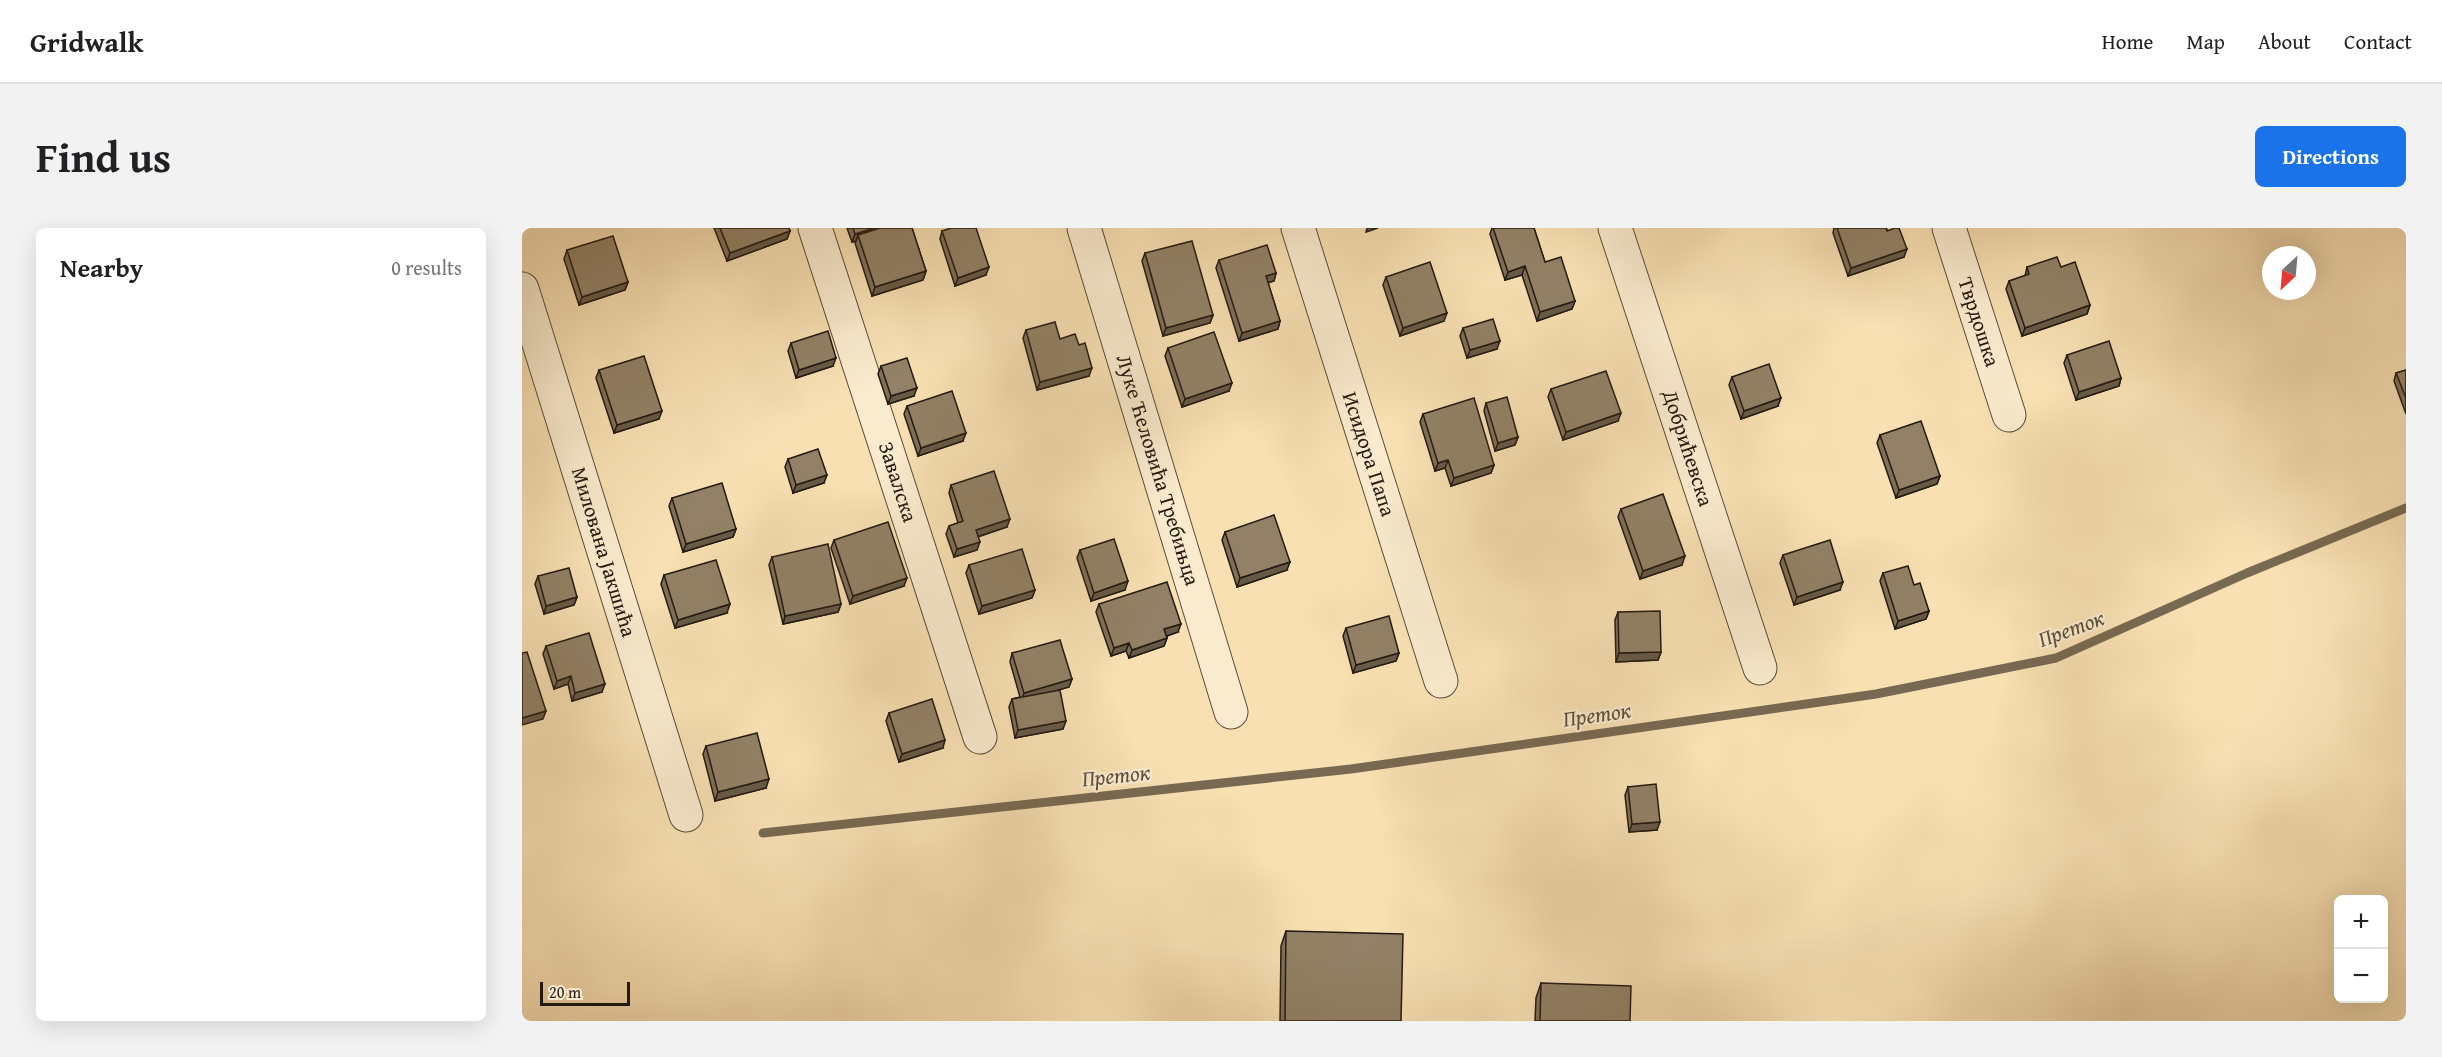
<!DOCTYPE html>
<meta charset="utf-8">
<style>
body{margin:0;font-family:"Gentium Book Plus",serif;background:#f2f2f2;color:#202124}
.controls{position:absolute;right:18px;bottom:18px;display:grid;overflow:hidden;border-radius:9px;box-shadow:0 6px 24px #0002}
.controls button{width:54px;height:54px;display:grid;place-items:center;padding:0;border:0;border-bottom:2px solid #e0e0e0;background:#fff;color:#202124;font:30px sans-serif}
.compass{position:absolute;left:1740px;top:18px;width:54px;height:54px;border-radius:50%;background:#fff;box-shadow:0 6px 24px #0002;rotate:206deg}
.scale{position:absolute;left:18px;bottom:15px;width:90px;box-sizing:border-box;padding-left:6px;border:3px solid #241a12;border-top:0;font-size:16px;line-height:21px;white-space:nowrap;color:#241a12;-webkit-text-stroke:4px #faebce;paint-order:stroke}
.list{margin:0;padding:0;list-style:none}
h2{display:flex;justify-content:space-between;align-items:center;height:78px;margin:0;padding:0 24px;font-size:26px}
h2 small{font-size:20px;font-weight:400;color:#757577}
.map{position:relative;flex:none;width:1884px;height:793px;overflow:hidden;border-radius:9px}
header{display:flex;align-items:center;gap:36px;box-sizing:border-box;height:84px;padding:0 30px;background:#fff;border-bottom:2px solid #e0e0e0}
header strong{font-size:28px}
nav{display:flex;gap:33px;margin-inline-start:auto;font-size:21px}
.intro{display:flex;align-items:center;justify-content:space-between;box-sizing:border-box;height:144px;padding:0 36px}
h1{margin:0;font-size:42px}
.button{padding:15px 27px;border-radius:9px;background:#1a73e8;color:#fff;font-size:21px;font-weight:700}
main{display:flex;gap:36px;padding:0 36px}
aside{flex:1;background:#fff;border-radius:9px;box-shadow:0 6px 24px #0002}
.map>svg:first-child{display:block}
.lines{fill:none;stroke-linecap:round;stroke-linejoin:round}
.stream{stroke:#786952;stroke-width:9}
.minor-casing{stroke:#594c3a;stroke-width:35}
.minor{stroke:#faebce;stroke-width:33}
.wall{fill:#7e6f58;stroke:#241a12;stroke-width:1.5}
.shaded-wall{fill:#665a47;stroke:#241a12;stroke-width:1.5}
.building{fill:#928166;stroke:#241a12;stroke-width:1.5}
.labels{text-anchor:middle;stroke-width:4.5;stroke-linejoin:round;paint-order:stroke}
.street-label{font-size:21px;fill:#241a12;stroke:#faebce}
.water-label{font-size:22px;font-style:italic;fill:#5c4e3c;stroke:#faebce}
</style>
<header>
<strong>Gridwalk</strong>
<nav><a>Home</a><a>Map</a><a>About</a><a>Contact</a></nav>
</header>
<div class="intro"><h1>Find us</h1><a class="button">Directions</a></div>
<main>
<aside>
<h2>Nearby<small>0 results</small></h2>
<ul class="list">
</ul>
</aside>
<div class="map">
<svg width="1884" height="793" viewBox="0 0 1884 793">
<rect width="100%" height="100%" fill="#f8e0b3"/>
<filter id="stains"><feTurbulence type="fractalNoise" baseFrequency=".00333" numOctaves="4"/><feColorMatrix values="0 0 0 0 .2 0 0 0 0 .09 0 0 0 0 .02 0 0 0 .5 -.17"/></filter>
<radialGradient id="worn" r=".72"><stop offset=".6" stop-color="#630" stop-opacity="0"/><stop offset="1" stop-color="#630" stop-opacity=".3"/></radialGradient>
<g class="lines">
<path class="stream" d="M241,605L829,541L1354,466L1534,430L1725,345L1884,280"/>
<defs>
<g id="minor">
<path d="M293,0L458,509"/>
<path d="M562,0L709,484"/>
<path d="M776,0L919,453"/>
<path d="M1093,0L1238,440"/>
<path d="M1427,0L1487,187"/>
<path d="M0,61L164,587"/>
</g>
</defs>
<use href="#minor" class="minor-casing"/>
<use href="#minor" class="minor"/>
</g>
<g class="wall">
<path d="M192,0H267L268,3L265,11L205,33Z"/>
<path d="M325,0H390L404,43L401,52L350,68L333,15L334,13L330,14Z"/>
<path d="M970,0H1012L1023,34L1053,73L1050,81L1015,93L1000,47L983,52L968,6Z"/>
<path d="M1312,0H1364L1382,29L1326,48L1311,5Z"/>
<path d="M420,3L464,47L433,58L418,11Z"/>
<path d="M45,22L106,54L103,62L57,77L42,31Z"/>
<path d="M623,25L691,87L688,95L641,108L620,33Z"/>
<path d="M697,32L754,45L752,53L746,55L758,93L756,101L717,113L694,40Z"/>
<path d="M1505,39H1539L1568,77L1565,86L1500,108L1484,61L1487,53L1503,48Z"/>
<path d="M864,49L922,93L878,108L861,57Z"/>
<path d="M941,100L975,121L945,130L938,108Z"/>
<path d="M504,102L538,111L567,148L515,162L501,110Z"/>
<path d="M269,115L311,138L274,150L266,123Z"/>
<path d="M646,120L707,163L660,179L643,128Z"/>
<path d="M1545,127L1599,150L1597,158L1554,172L1542,135Z"/>
<path d="M359,138L392,168L366,176L356,146Z"/>
<path d="M77,142L137,191L92,205L74,150Z"/>
<path d="M1884,142V186L1872,153L1874,145Z"/>
<path d="M1210,149L1256,178L1219,191L1207,157Z"/>
<path d="M1029,161L1096,193L1041,212L1026,169Z"/>
<path d="M964,175L996,209L993,217L973,223L962,183Z"/>
<path d="M385,178L441,213L396,228L382,186Z"/>
<path d="M901,186L972,237L969,245L929,258L923,240L913,243L898,194Z"/>
<path d="M1358,207L1418,248L1415,256L1374,270L1355,215Z"/>
<path d="M266,231L302,255L271,265L263,239Z"/>
<path d="M429,257L485,299L456,309L455,322L432,329L424,306L427,298L436,295L427,265Z"/>
<path d="M150,270L214,301L211,309L161,324L147,278Z"/>
<path d="M1099,281L1160,337L1118,351L1096,289Z"/>
<path d="M703,304L765,342L715,359L700,312Z"/>
<path d="M312,312L382,358L328,376L309,320Z"/>
<path d="M558,322L603,362L569,373L555,330Z"/>
<path d="M1261,327L1318,362L1272,377L1258,335Z"/>
<path d="M250,329L319,376L316,384L261,396L247,337Z"/>
<path d="M447,337L513,362L510,370L457,386L444,345Z"/>
<path d="M1361,345L1392,357L1407,383L1404,391L1373,401L1358,353Z"/>
<path d="M142,347L205,385L153,400L139,356Z"/>
<path d="M16,348L55,369L52,377L22,386L13,356Z"/>
<path d="M577,376L656,404L645,408V410L642,418L607,430L604,423L589,428L574,384Z"/>
<path d="M1096,384L1139,424L1136,432L1094,434L1093,392Z"/>
<path d="M824,400L877,425L874,433L831,445L821,408Z"/>
<path d="M24,418L80,464L50,473L46,456L32,461L21,426Z"/>
<path d="M490,425L550,451L547,459L536,462L541,501L493,510L487,479L490,471L498,469L488,434Z"/>
<path d="M367,485L421,520L377,534L364,493Z"/>
<path d="M184,518L244,560L193,573L181,526Z"/>
<path d="M1106,559L1135,602L1107,604L1103,567Z"/>
<path d="M764,703L879,793H758L759,718Z"/>
<path d="M1019,755L1108,793H1013L1014,770Z"/>
</g>
<g class="shaded-wall">
<path d="M352,0H373L336,7L334,13L330,14L333,6Z"/>
<path d="M845,0H856L844,4Z"/>
<path d="M268,3L265,11L205,33L208,25Z"/>
<path d="M1385,21L1382,29L1326,48L1329,40Z"/>
<path d="M1003,38L1000,47L983,52L986,44Z"/>
<path d="M467,39L464,47L433,58L436,50Z"/>
<path d="M404,43L401,52L350,68L353,59Z"/>
<path d="M754,45L752,53L741,56L744,48Z"/>
<path d="M106,54L103,62L57,77L60,69Z"/>
<path d="M1053,73L1050,81L1015,93L1018,84Z"/>
<path d="M1568,77L1565,86L1500,108L1503,100Z"/>
<path d="M925,85L922,93L878,108L881,100Z"/>
<path d="M691,87L688,95L641,108L644,100Z"/>
<path d="M758,93L756,101L717,113L720,105Z"/>
<path d="M978,113L975,121L945,130L948,122Z"/>
<path d="M314,130L311,138L274,150L277,142Z"/>
<path d="M570,140L567,148L515,162L518,154Z"/>
<path d="M1599,150L1597,158L1554,172L1557,164Z"/>
<path d="M710,155L707,163L660,179L663,171Z"/>
<path d="M395,160L392,168L366,176L369,168Z"/>
<path d="M1259,170L1256,178L1219,191L1222,183Z"/>
<path d="M140,183L137,191L92,205L95,197Z"/>
<path d="M1099,185L1096,193L1041,212L1044,204Z"/>
<path d="M444,205L441,213L396,228L399,220Z"/>
<path d="M996,209L993,217L973,223L976,215Z"/>
<path d="M926,232L923,240L913,243L916,235Z"/>
<path d="M972,237L969,245L929,258L932,250Z"/>
<path d="M305,247L302,255L271,265L274,257Z"/>
<path d="M1418,248L1415,256L1374,270L1377,262Z"/>
<path d="M488,291L485,299L451,310L454,302Z"/>
<path d="M214,301L211,309L161,324L164,316Z"/>
<path d="M458,314L455,322L432,329L435,321Z"/>
<path d="M1163,328L1160,337L1118,351L1121,343Z"/>
<path d="M768,334L765,342L715,359L718,350Z"/>
<path d="M385,350L382,358L328,376L331,368Z"/>
<path d="M606,353L603,362L569,373L572,365Z"/>
<path d="M1321,354L1318,362L1272,377L1275,369Z"/>
<path d="M513,362L510,370L457,386L460,378Z"/>
<path d="M55,369L52,377L22,386L24,378Z"/>
<path d="M208,376L205,385L153,400L156,392Z"/>
<path d="M319,376L316,384L261,396L263,388Z"/>
<path d="M1407,383L1404,391L1373,401L1376,393Z"/>
<path d="M659,396L656,404L639,410L642,401Z"/>
<path d="M645,410L642,418L607,430L610,422Z"/>
<path d="M607,415L604,423L589,428L592,420Z"/>
<path d="M1139,424L1136,432L1094,434L1097,425Z"/>
<path d="M877,425L874,433L831,445L834,437Z"/>
<path d="M49,448L46,456L32,461L35,453Z"/>
<path d="M550,451L547,459L499,473L502,465Z"/>
<path d="M83,456L80,464L50,473L53,465Z"/>
<path d="M24,483L21,491L0,497V490Z"/>
<path d="M544,493L541,501L493,510L496,502Z"/>
<path d="M423,512L421,520L377,534L380,526Z"/>
<path d="M247,551L244,560L193,573L196,564Z"/>
<path d="M1138,594L1135,602L1107,604L1110,596Z"/>
</g>
<g class="building">
<path d="M198,0H267L268,3L208,25Z"/>
<path d="M331,0H352L333,6Z"/>
<path d="M358,0H390L404,43L353,59L336,7Z"/>
<path d="M429,0H454L467,39L436,50L420,3Z"/>
<path d="M971,0H1012L1023,34L1039,29L1053,73L1018,84L1003,38L986,44Z"/>
<path d="M1315,0H1364L1365,3L1373,0H1377L1385,21L1329,40Z"/>
<path d="M91,8L106,54L60,69L45,22Z"/>
<path d="M670,13L691,87L644,100L623,25Z"/>
<path d="M745,17L754,45L744,48L758,93L720,105L697,32Z"/>
<path d="M1535,29L1539,39L1553,34L1568,77L1503,100L1487,53L1507,46L1505,39Z"/>
<path d="M908,34L925,85L881,100L864,49Z"/>
<path d="M971,91L978,113L948,122L941,100Z"/>
<path d="M533,94L538,111L553,106L557,117L563,115L570,140L518,154L504,102Z"/>
<path d="M306,103L314,130L277,142L269,115Z"/>
<path d="M692,104L710,155L663,171L646,120Z"/>
<path d="M1587,113L1599,150L1557,164L1545,127Z"/>
<path d="M122,128L140,183L95,197L77,142Z"/>
<path d="M385,130L395,160L369,168L359,138Z"/>
<path d="M1247,136L1259,170L1222,183L1210,149Z"/>
<path d="M1884,142V170L1874,145Z"/>
<path d="M1084,143L1099,185L1044,204L1029,161Z"/>
<path d="M430,163L444,205L399,220L385,178Z"/>
<path d="M985,169L996,209L976,215L964,175Z"/>
<path d="M952,170L972,237L932,250L926,232L916,235L901,186Z"/>
<path d="M1399,193L1418,248L1377,262L1358,207Z"/>
<path d="M296,221L305,247L274,257L266,231Z"/>
<path d="M472,243L488,291L454,302L458,314L435,321L427,298L441,293L429,257Z"/>
<path d="M200,255L214,301L164,316L150,270Z"/>
<path d="M1141,266L1163,328L1121,343L1099,281Z"/>
<path d="M752,287L768,334L718,350L703,304Z"/>
<path d="M366,294L385,350L331,368L312,312Z"/>
<path d="M592,311L606,353L572,365L558,322Z"/>
<path d="M1308,312L1321,354L1275,369L1261,327Z"/>
<path d="M306,316L319,376L263,388L250,329Z"/>
<path d="M500,321L513,362L460,378L447,337Z"/>
<path d="M194,332L208,376L156,392L142,347Z"/>
<path d="M1386,338L1392,357L1398,355L1407,383L1376,393L1361,345Z"/>
<path d="M47,340L55,369L24,378L16,348Z"/>
<path d="M645,354L659,396L642,401L645,410L610,422L607,415L592,420L577,376Z"/>
<path d="M1138,383L1139,424L1097,425L1096,384Z"/>
<path d="M867,388L877,425L834,437L824,400Z"/>
<path d="M67,405L83,456L53,465L49,448L35,453L24,418Z"/>
<path d="M538,412L550,451L502,465L490,425Z"/>
<path d="M5,424L24,483L0,490V425Z"/>
<path d="M538,462L544,493L496,502L490,471Z"/>
<path d="M410,471L423,512L380,526L367,485Z"/>
<path d="M235,505L247,551L196,564L184,518Z"/>
<path d="M1134,556L1138,594L1110,596L1106,559Z"/>
<path d="M764,703L881,706L879,793H763Z"/>
<path d="M1019,755L1109,758L1108,793H1018Z"/>
</g>
<g class="labels">
<g class="street-label">
<text transform="translate(1457 94) rotate(72)" y="7">Тврдошка</text>
<text transform="translate(1166 220) rotate(72)" y="7">Добрићевска</text>
<text transform="translate(847 226) rotate(72)" y="7">Исидора Папа</text>
<text transform="translate(636 242) rotate(73)" y="7">Луке Ћеловића Требињца</text>
<text transform="translate(376 254) rotate(72)" y="7">Завалска</text>
<text transform="translate(82 324) rotate(73)" y="7">Милована Јакшића</text>
</g>
<g class="water-label">
<text transform="translate(1549 400) rotate(-20)" y="8">Преток</text>
<text transform="translate(1075 486) rotate(-8)" y="8">Преток</text>
<text transform="translate(594 547) rotate(-6)" y="8">Преток</text>
</g>
</g>
<rect width="100%" height="100%" filter="url(#stains)"/>
<rect width="100%" height="100%" fill="url(#worn)"/>
</svg>
<div class="controls">
<button>+</button>
<button>−</button>
</div>
<svg class="compass" viewBox="-18 -18 36 36"><path d="M0-13l5 13h-10z" fill="#e53935"/><path d="M0 13l5-13h-10z" fill="#757577"/></svg>
<div class="scale">20 m</div>
</div>
</main>
